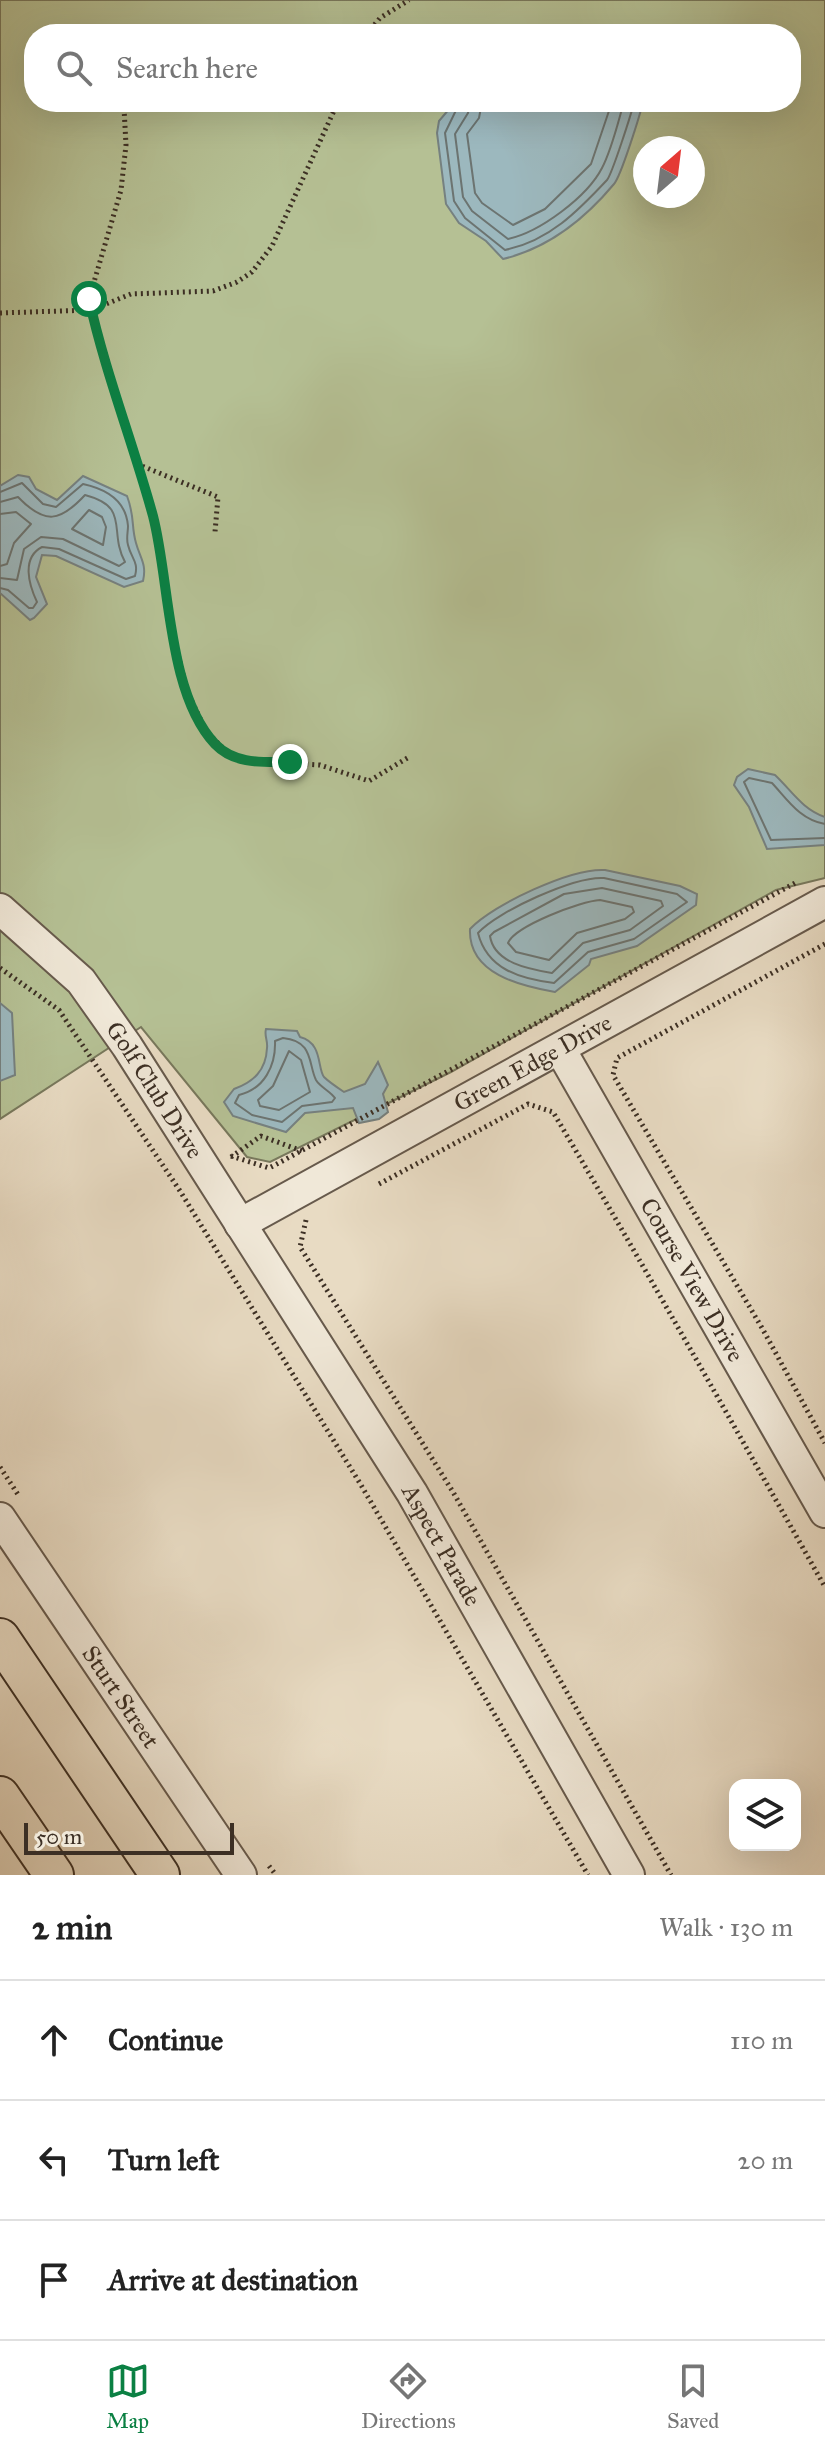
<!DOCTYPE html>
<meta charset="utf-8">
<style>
body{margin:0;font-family:"IM FELL Great Primer",serif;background:#f6f6f6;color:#222}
.controls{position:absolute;right:24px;bottom:24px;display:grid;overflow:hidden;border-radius:16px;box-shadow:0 8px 32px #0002}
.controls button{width:72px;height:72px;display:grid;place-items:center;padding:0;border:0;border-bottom:2px solid #e0e0e0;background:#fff;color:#222;font:40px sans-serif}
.compass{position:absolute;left:633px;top:136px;width:72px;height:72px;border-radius:50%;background:#fff;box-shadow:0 8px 32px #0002;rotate:28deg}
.scale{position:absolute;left:24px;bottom:20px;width:210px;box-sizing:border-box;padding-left:8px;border:4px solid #3c2f24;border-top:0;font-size:22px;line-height:28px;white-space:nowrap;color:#3c2f24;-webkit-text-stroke:6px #f0e8d8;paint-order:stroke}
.stop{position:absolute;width:24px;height:24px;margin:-18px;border:6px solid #0b8043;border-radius:50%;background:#fff}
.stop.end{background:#0b8043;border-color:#fff;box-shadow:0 2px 8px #0008}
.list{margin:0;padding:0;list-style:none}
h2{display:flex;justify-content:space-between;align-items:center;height:104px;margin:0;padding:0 32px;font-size:34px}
h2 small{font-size:26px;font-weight:400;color:#767676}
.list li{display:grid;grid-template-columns:52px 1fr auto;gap:24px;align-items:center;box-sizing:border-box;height:120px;padding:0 32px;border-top:2px solid #e0e0e0}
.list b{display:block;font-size:30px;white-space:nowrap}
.list em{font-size:26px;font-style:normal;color:#767676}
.icon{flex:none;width:44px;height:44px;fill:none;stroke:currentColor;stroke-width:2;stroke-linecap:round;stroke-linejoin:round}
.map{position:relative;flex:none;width:825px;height:1875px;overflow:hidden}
.search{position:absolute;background:#fff;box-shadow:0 8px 32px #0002;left:24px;right:24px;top:24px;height:88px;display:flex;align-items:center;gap:20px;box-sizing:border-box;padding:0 28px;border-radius:32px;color:#767676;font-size:30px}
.sheet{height:464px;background:#fff}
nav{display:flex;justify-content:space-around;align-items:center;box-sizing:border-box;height:112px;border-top:2px solid #e0e0e0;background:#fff;font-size:22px;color:#767676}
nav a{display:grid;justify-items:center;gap:4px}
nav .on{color:#0b8043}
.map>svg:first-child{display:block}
.green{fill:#b5c094;stroke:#78785c;stroke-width:2;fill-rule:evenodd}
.water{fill:#9cb8be;stroke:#768180;stroke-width:2}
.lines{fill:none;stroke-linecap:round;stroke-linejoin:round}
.shore{stroke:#6c7471;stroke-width:2}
.minor-casing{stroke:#675a4c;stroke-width:34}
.major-casing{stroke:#3c2f24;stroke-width:42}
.path{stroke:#3c2f24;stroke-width:5;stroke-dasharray:2 4;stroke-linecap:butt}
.minor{stroke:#f0e8d8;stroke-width:30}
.major{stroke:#e8dbc3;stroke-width:38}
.route{stroke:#0b8043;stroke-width:10}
.labels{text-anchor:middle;stroke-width:7;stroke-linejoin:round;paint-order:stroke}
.street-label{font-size:24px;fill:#3c2f24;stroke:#f0e8d8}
</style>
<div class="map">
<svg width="825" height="1875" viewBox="0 0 825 1875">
<rect width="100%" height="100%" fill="#e8dbc3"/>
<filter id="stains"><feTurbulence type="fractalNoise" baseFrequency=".0025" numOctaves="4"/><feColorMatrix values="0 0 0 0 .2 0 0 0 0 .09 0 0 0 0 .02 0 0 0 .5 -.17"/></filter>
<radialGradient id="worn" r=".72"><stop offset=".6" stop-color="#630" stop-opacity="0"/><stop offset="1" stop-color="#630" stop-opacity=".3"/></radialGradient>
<path class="green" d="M0,0H825V878L776,890L451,1072L270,1162L247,1157L141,1027L0,1119ZM34,34H791V102H34ZM645,148H693V196H645Z"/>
<g class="water">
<path d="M455,102H643C640,115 621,176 614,184C584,220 549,248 503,259L486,241L459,223L446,204L437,133L439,121Z"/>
<path d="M18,475L29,477L36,489L57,500L83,476L127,496C135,517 131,526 136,543C140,558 147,564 143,581L124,587L56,556L42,555L36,577L47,604L34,618L30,620L0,593V486Z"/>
<path d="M748,769L775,775C792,791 802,809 825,817V845L767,849L749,807L734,785L737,777Z"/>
<path d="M605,870L680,886L697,894L696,905L637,946L591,959L589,965L555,992C521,986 468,974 470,929C494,904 571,868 605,870Z"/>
<path d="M0,1003L12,1013L15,1075L0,1081Z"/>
<path d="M266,1029L297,1031L300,1037C323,1043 317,1068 324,1077C327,1080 338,1088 344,1092L365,1084L378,1062L388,1085L383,1094L388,1112L379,1119L359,1123L353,1108L305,1113L286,1132L233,1116L224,1102L234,1089C253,1082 266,1071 267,1048C268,1040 264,1036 266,1029Z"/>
</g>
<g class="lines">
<g class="shore">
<path d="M460,102L445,133L454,201L465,218L505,250C549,241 578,211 607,180C612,174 632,112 634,102"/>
<path d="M470,102L468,113L455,134L463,197L472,211L508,239C540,232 587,197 602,168C612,149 618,122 624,102"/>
<path d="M482,102L479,118L467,134L475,193L482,203L513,225L545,209L591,164L612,102"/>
<path d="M0,492L22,483L43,504L56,507L83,484C106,489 126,500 128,526C128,532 126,539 128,545C131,558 139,562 135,576L126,579L59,549L42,547C21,558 29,585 37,602L33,608H29L8,590L0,588"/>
<path d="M0,502L18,497C45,525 60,522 85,495C131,507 108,531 125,562L119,566L63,539L41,537L24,549L17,580L0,578"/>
<path d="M89,510L102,517L106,527L103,545L72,529Z"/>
<path d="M0,514L16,512L31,524L14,543L7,564L0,566"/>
<path d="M825,824C800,820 787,799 772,783L749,778L744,782L771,840L825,838"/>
<path d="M604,878L677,894L687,902L634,939L588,952L554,983C520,979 487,969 478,933C498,911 575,876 604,878Z"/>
<path d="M602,888L661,901L663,906L630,930L583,943L552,973C529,969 494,963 490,936L494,932L564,894Z"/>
<path d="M600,900L632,907L634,912L625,919L577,933L549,960L516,952L508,943C515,926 581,901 600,900Z"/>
<path d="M283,1038C314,1041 308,1064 316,1080C320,1087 330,1091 335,1098L332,1102L302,1106L282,1122L252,1115L235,1103L239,1095C264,1089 276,1066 275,1041Z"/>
<path d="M289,1051L301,1060L310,1092L279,1110L260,1106L258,1100L273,1086Z"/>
</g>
<defs>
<g id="minor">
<path id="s1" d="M0,909L81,981L127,1046L412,1493L629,1875"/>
<path id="s2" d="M560,1049L825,1512"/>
<path id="s3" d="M240,1224L825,902"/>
<path id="s4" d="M0,1518L241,1875"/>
</g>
<g id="major">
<path d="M0,1638L160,1875"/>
<path d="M0,1796L54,1875"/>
</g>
</defs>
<use href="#minor" class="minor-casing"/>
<use href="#major" class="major-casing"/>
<g class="path">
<path d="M367,34L380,18L409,0"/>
<path d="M124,108L126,145L121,190L89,299L153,518L169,617L187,691L206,731L231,756L265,762L320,765L369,781L409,757"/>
<path d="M0,313L91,310L131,294L213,291L237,282L252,272L272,246L338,102"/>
<path d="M137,464L218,497L215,532"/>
<path d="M825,944L617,1058L613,1075L762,1328L825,1443"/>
<path d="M0,968L59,1010L180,1191L361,1485L588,1875"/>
<path d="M231,1156L269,1168L275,1165L797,882"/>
<path d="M231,1157L261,1136L302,1151"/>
<path d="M379,1184L528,1104L553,1112C646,1269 735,1428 825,1587"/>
<path d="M306,1220L300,1247L453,1492L671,1875"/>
<path d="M0,1467L19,1496"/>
<path d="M269,1866L276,1875"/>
</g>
<use href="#minor" class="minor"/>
<use href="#major" class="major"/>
</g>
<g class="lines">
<path class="route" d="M89,299C105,372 133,443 153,516C170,581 167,693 215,744C235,765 264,762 290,762"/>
</g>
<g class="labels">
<g class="street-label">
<text dy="8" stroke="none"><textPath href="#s3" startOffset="334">Green Edge Drive</textPath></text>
<text dy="8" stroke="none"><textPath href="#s1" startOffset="240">Golf Club Drive</textPath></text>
<text dy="8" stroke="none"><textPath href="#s2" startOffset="266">Course View Drive</textPath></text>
<text dy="8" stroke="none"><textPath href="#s1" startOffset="778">Aspect Parade</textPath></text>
<text dy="8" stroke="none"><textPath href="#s4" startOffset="216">Sturt Street</textPath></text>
</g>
</g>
<rect width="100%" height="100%" filter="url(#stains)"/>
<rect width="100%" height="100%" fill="url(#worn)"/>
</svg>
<div class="controls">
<button><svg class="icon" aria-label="layers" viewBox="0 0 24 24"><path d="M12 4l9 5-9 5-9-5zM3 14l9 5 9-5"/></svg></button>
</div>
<svg class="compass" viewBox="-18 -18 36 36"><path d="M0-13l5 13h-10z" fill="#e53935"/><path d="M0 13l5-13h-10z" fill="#767676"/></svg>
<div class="scale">50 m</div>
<div class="stop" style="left:89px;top:299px"></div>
<div class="stop end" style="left:290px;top:762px"></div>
<div class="search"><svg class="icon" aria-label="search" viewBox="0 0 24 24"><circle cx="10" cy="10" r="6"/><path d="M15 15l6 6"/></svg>Search here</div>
</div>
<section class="sheet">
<h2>2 min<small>Walk · 130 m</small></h2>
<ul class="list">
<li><svg class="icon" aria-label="ahead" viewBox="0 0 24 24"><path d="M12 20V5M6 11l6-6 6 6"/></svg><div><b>Continue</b></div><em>110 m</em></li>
<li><svg class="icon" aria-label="left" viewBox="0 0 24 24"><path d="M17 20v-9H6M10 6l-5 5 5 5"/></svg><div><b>Turn left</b></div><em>20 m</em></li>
<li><svg class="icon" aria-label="arrive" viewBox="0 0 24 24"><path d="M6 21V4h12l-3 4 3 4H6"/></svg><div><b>Arrive at destination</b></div></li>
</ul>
</section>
<nav>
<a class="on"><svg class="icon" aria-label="map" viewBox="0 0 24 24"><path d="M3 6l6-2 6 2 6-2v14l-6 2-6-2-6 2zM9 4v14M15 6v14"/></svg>Map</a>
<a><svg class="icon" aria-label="directions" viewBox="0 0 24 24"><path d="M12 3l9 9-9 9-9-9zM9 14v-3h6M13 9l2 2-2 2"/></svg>Directions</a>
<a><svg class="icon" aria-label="saved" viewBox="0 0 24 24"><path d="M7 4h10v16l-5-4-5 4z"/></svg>Saved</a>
</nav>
